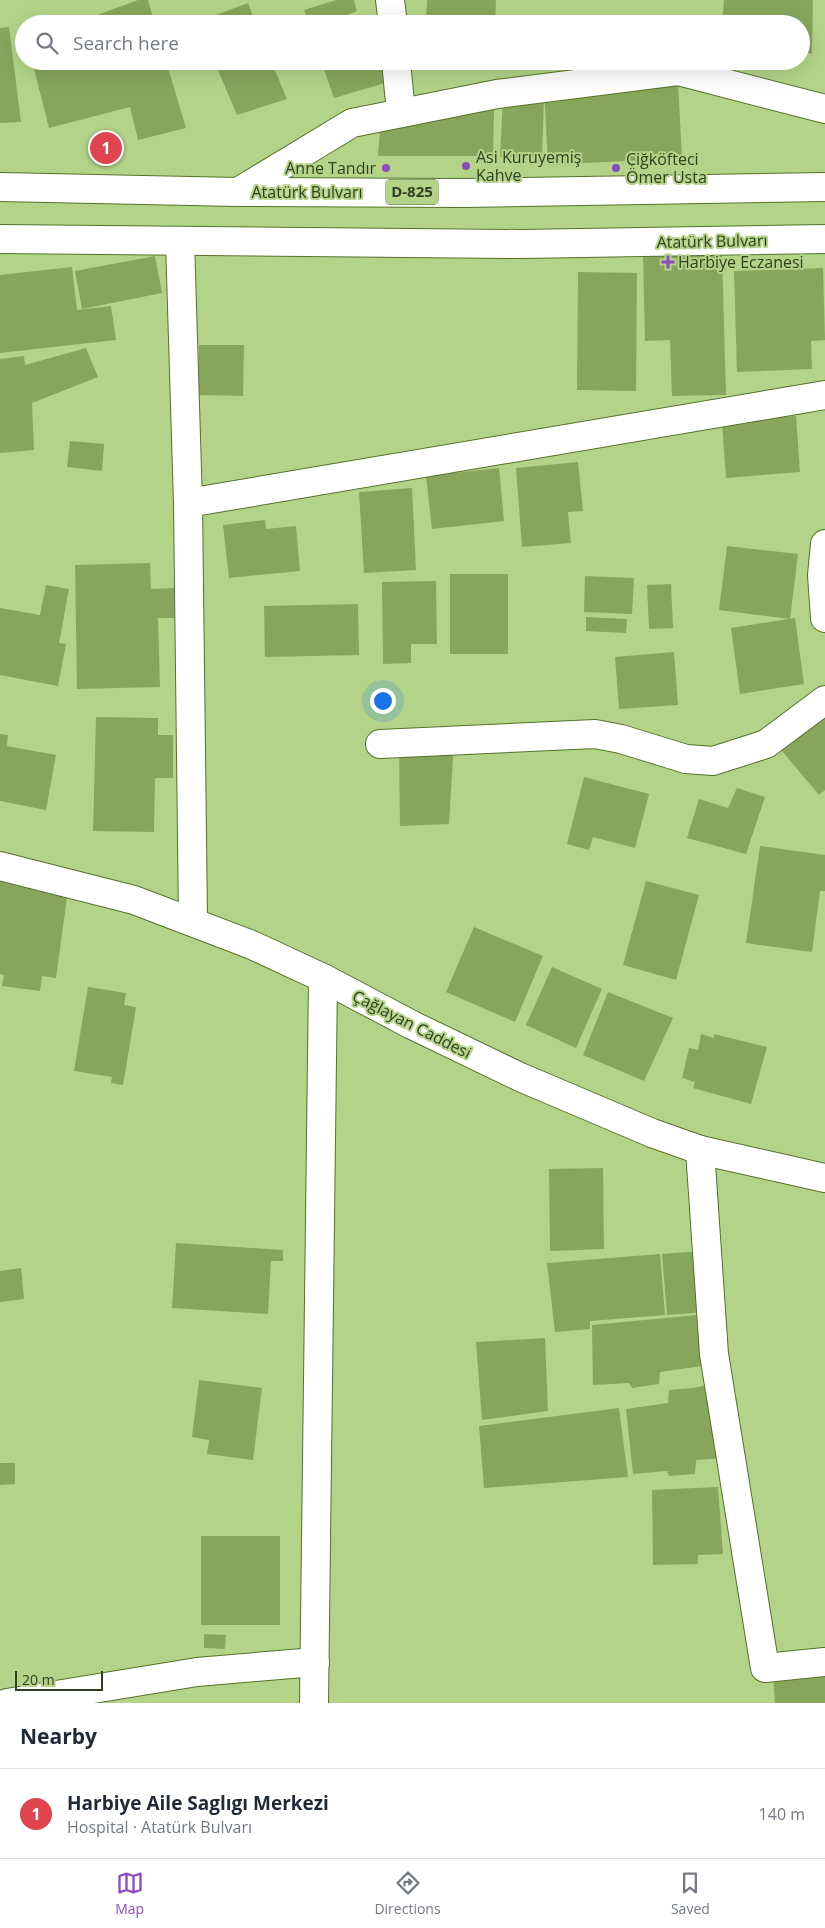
<!DOCTYPE html>
<meta charset="utf-8">
<style>
body{margin:0;font-family:"Open Sans",sans-serif;background:#f2f2f3;color:#1f2937}
.scale{position:absolute;left:15px;bottom:12px;width:88px;box-sizing:border-box;padding-left:5px;border:2px solid #323f20;border-top:0;font-size:14px;line-height:18px;white-space:nowrap;color:#323f20;-webkit-text-stroke:4px #b3d488;paint-order:stroke}
.you{position:absolute;left:382px;top:700px;width:18px;height:18px;margin:-12px;border:4px solid #fff;border-radius:50%;background:#1a73e8;box-shadow:0 0 0 8px #1a73e833}
.badge{display:grid;place-items:center;width:32px;height:32px;border-radius:50%;background:#8c4bbf;color:#fff;font-size:16px;font-weight:700}
.pin{position:absolute;translate:-50% -50%;border:2px solid #fff;box-shadow:0 1px 5px #0006}
.list{margin:0;padding:0;list-style:none}
h2{display:flex;justify-content:space-between;align-items:center;height:65px;margin:0;padding:0 20px;font-size:21px}
h2 small{font-size:16px;font-weight:400;color:#747a83}
.list li{display:grid;grid-template-columns:32px 1fr auto;gap:15px;align-items:center;box-sizing:border-box;height:90px;padding:0 20px;border-top:1px solid #e0e1e3}
.list b{display:block;font-size:19px;white-space:nowrap}
.list p{margin:0;font-size:16px;white-space:nowrap;color:#747a83}
.list em{font-size:16px;font-style:normal;color:#747a83}
.icon{flex:none;width:28px;height:28px;fill:none;stroke:currentColor;stroke-width:2;stroke-linecap:round;stroke-linejoin:round}
.map{position:relative;flex:none;width:825px;height:1703px;overflow:hidden}
.search{position:absolute;background:#fff;box-shadow:0 5px 20px #0002;left:15px;right:15px;top:15px;height:55px;display:flex;align-items:center;gap:12px;box-sizing:border-box;padding:0 18px;border-radius:28px;color:#747a83;font-size:19px}
.sheet{height:155px;background:#fff}
nav{display:flex;justify-content:space-around;align-items:center;box-sizing:border-box;height:70px;border-top:1px solid #e0e1e3;background:#fff;font-size:14px;color:#747a83}
nav a{display:grid;justify-items:center;gap:2px}
nav .on{color:#8c4bbf}
.map>svg:first-child{display:block}
.building{fill:#87a65c}
.lines{fill:none;stroke-linecap:round;stroke-linejoin:round}
.minor-casing{stroke:#567229;stroke-width:30}
.highway-casing{stroke:#567229;stroke-width:30}
.minor{stroke:#fff;stroke-width:28}
.highway{stroke:#fff;stroke-width:28}
.poi-dot{fill:#8c4bbf;stroke:#b3d488;stroke-width:2}
.labels{text-anchor:middle;stroke-width:4;stroke-linejoin:round;paint-order:stroke}
.shield{fill:#b3d488;stroke:#596c3f;stroke-width:1}
.shield-label{font-size:15px;font-weight:bold;fill:#323f20}
.poi-label{font-size:16px;fill:#323f20;stroke:#b3d488;text-anchor:start}
.street-label{font-size:16px;fill:#323f20;stroke:#b3d488}
</style>
<div class="map">
<svg width="825" height="1703" viewBox="0 0 825 1703">
<rect width="100%" height="100%" fill="#b3d488"/>
<g class="building">
<path d="M138,0H148L155,24H67L95,16Z"/>
<path d="M336,0H354L357,11L347,15L352,24H309L304,10Z"/>
<path d="M427,0H496L495,24L426,22Z"/>
<path d="M724,0H813L812,54L801,51V24H722Z"/>
<path d="M248,3L256,24H198L197,22Z"/>
<path d="M9,27L21,122L0,123V28Z"/>
<path d="M32,61H166L186,128L138,140L130,107L49,128Z"/>
<path d="M214,61H271L287,99L237,115Z"/>
<path d="M321,61H386L392,81L334,98Z"/>
<path d="M678,83L682,158L548,165L544,89Z"/>
<path d="M503,99L544,100L542,158L500,157Z"/>
<path d="M494,108L493,156H378L380,129Z"/>
<path d="M722,254L726,395L672,396L670,340L645,341L643,256Z"/>
<path d="M155,256L162,293L82,309L75,271Z"/>
<path d="M72,267L77,310L111,306L116,340L0,353V275Z"/>
<path d="M823,268L825,340L811,341L812,369L737,372L734,271Z"/>
<path d="M578,272L637,273L636,391L577,390Z"/>
<path d="M199,345H244L243,396L199,395Z"/>
<path d="M86,348L98,377L32,403L34,450L0,453V359L24,356L25,365Z"/>
<path d="M796,416L800,472L726,478L722,422Z"/>
<path d="M70,441L104,444L102,471L67,467Z"/>
<path d="M578,462L583,511L568,512L571,543L522,547L516,468Z"/>
<path d="M499,468L504,521L432,529L426,476Z"/>
<path d="M412,488L416,570L364,573L359,492Z"/>
<path d="M265,520L266,529L296,526L300,571L229,578L223,525Z"/>
<path d="M727,546L798,554L790,619L719,610Z"/>
<path d="M150,563L151,589L174,588V618H158L160,687L77,689L75,565Z"/>
<rect x="450" y="574" width="58" height="80"/>
<path d="M585,576L634,578L632,614L584,612Z"/>
<path d="M436,581L437,644H411V663L383,664L382,582Z"/>
<path d="M671,584L673,628L649,629L647,585Z"/>
<path d="M46,585L69,589L59,643L66,644L58,686L0,675V608L40,615Z"/>
<path d="M358,604L359,655L265,657L264,606Z"/>
<path d="M586,617L627,619L626,633L586,631Z"/>
<path d="M795,618L804,684L740,694L731,628Z"/>
<path d="M674,652L678,705L619,709L615,657Z"/>
<path d="M825,715V790L819,795L782,751Z"/>
<path d="M96,717L158,718V735H173V778H155L154,832L93,831Z"/>
<path d="M0,734L8,735L7,746L56,755L46,810L0,801Z"/>
<path d="M454,742L449,824L400,826L399,745Z"/>
<path d="M584,777L649,794L635,848L593,837L589,850L567,844Z"/>
<path d="M737,788L765,797L746,854L687,838L699,799L728,808Z"/>
<path d="M760,846L825,855V891H820L812,952L746,943Z"/>
<path d="M0,881L68,890L56,978L42,976L40,991L2,986L4,975L0,974Z"/>
<path d="M646,881L699,895L676,980L623,965Z"/>
<path d="M474,927L543,956L515,1022L446,992Z"/>
<path d="M552,967L602,989L576,1048L526,1025Z"/>
<path d="M88,987L126,993L124,1005L136,1007L123,1085L111,1083L112,1077L74,1071Z"/>
<path d="M608,992L673,1018L644,1081L583,1055Z"/>
<path d="M701,1034L714,1038V1034L767,1047L751,1104L693,1088L695,1082L682,1078L689,1048L698,1050Z"/>
<path d="M603,1168L604,1249L550,1251L549,1169Z"/>
<path d="M176,1243L283,1250V1261H271L268,1314L172,1308Z"/>
<path d="M701,1251L705,1312L667,1315L662,1254Z"/>
<path d="M660,1254L665,1315L590,1321V1329L555,1332L547,1263Z"/>
<path d="M21,1268L24,1299L0,1302V1271Z"/>
<path d="M707,1314L709,1365L660,1372L659,1384L632,1388L629,1383L593,1385L592,1325Z"/>
<path d="M545,1338L548,1411L482,1420L476,1342Z"/>
<path d="M199,1380L262,1388L253,1460L207,1454L209,1440L192,1437Z"/>
<path d="M718,1383L726,1458L696,1460L695,1474L669,1476L667,1471L633,1474L626,1409L668,1403L669,1390L693,1388Z"/>
<path d="M619,1408L628,1477L484,1488L479,1426Z"/>
<path d="M0,1463H15V1484L0,1485Z"/>
<path d="M718,1487L723,1554L698,1555V1564L653,1565L652,1490Z"/>
<rect x="201" y="1536" width="79" height="89"/>
<path d="M204,1634L226,1635L225,1649L204,1648Z"/>
<path d="M825,1671V1703H775L773,1674Z"/>
</g>
<g class="lines">
<defs>
<g id="minor">
<path d="M390,0L393,24"/>
<path d="M396,61L401,113"/>
<path d="M238,192L352,123L497,94L678,71L825,109"/>
<path d="M180,241L188,503L193,921"/>
<path d="M188,503L825,395"/>
<path d="M825,544L822,575L825,618"/>
<path d="M380,744L595,734L621,739L686,759L713,761L766,744L825,700"/>
<path d="M0,866L134,900L252,945L323,978L412,1025L520,1077L652,1133L700,1150L825,1178"/>
<path d="M700,1150L714,1354L765,1668L825,1662"/>
<path d="M7,1703L197,1672L315,1662"/>
<path d="M314,1703L323,978"/>
</g>
<g id="highway">
<path d="M0,187L238,192L464,193L825,187"/>
<path d="M0,239L521,244L825,239"/>
</g>
</defs>
<use href="#minor" class="minor-casing"/>
<use href="#highway" class="highway-casing"/>
<use href="#minor" class="minor"/>
<use href="#highway" class="highway"/>
</g>
<g class="poi-dot">
<circle cx="466" cy="166" r="5"/>
<circle cx="386" cy="168" r="5"/>
<circle cx="616" cy="168" r="5"/>
<path d="M665.5 254.5h5v5h5v5h-5v5h-5v-5h-5v-5h5z"/>
</g>
<g class="labels">
<rect class="shield" x="386" y="179.5" width="52" height="25" rx="4"/>
<g class="shield-label">
<text x="412" y="197">D-825</text>
</g>
<g class="poi-label">
<text x="476" y="163">Asi Kuruyemiş<tspan x="476" dy="18">Kahve</tspan></text>
<text x="626" y="165">Çiğköfteci<tspan x="626" dy="18">Ömer Usta</tspan></text>
<text x="376" y="174" text-anchor="end">Anne Tandır</text>
<text x="678" y="268">Harbiye Eczanesi</text>
</g>
<g class="street-label">
<text x="307" y="198">Atatürk Bulvarı</text>
<text transform="translate(712 241) rotate(-1)" y="6">Atatürk Bulvarı</text>
<text transform="translate(412 1024) rotate(27)" y="6">Çağlayan Caddesi</text>
</g>
</g>
</svg>
<div class="scale">20 m</div>
<div class="you"></div>
<div class="pin badge" style="left:106px;top:148px;background:#e0444e">1</div>
<div class="search"><svg class="icon" aria-label="search" viewBox="0 0 24 24"><circle cx="10" cy="10" r="6"/><path d="M15 15l6 6"/></svg>Search here</div>
</div>
<section class="sheet">
<h2>Nearby<small></small></h2>
<ul class="list">
<li><span class="badge" style="background:#e0444e">1</span><div><b>Harbiye Aile Saglıgı Merkezi</b><p>Hospital · Atatürk Bulvarı</p></div><em>140 m</em></li>
</ul>
</section>
<nav>
<a class="on"><svg class="icon" aria-label="map" viewBox="0 0 24 24"><path d="M3 6l6-2 6 2 6-2v14l-6 2-6-2-6 2zM9 4v14M15 6v14"/></svg>Map</a>
<a><svg class="icon" aria-label="directions" viewBox="0 0 24 24"><path d="M12 3l9 9-9 9-9-9zM9 14v-3h6M13 9l2 2-2 2"/></svg>Directions</a>
<a><svg class="icon" aria-label="saved" viewBox="0 0 24 24"><path d="M7 4h10v16l-5-4-5 4z"/></svg>Saved</a>
</nav>
